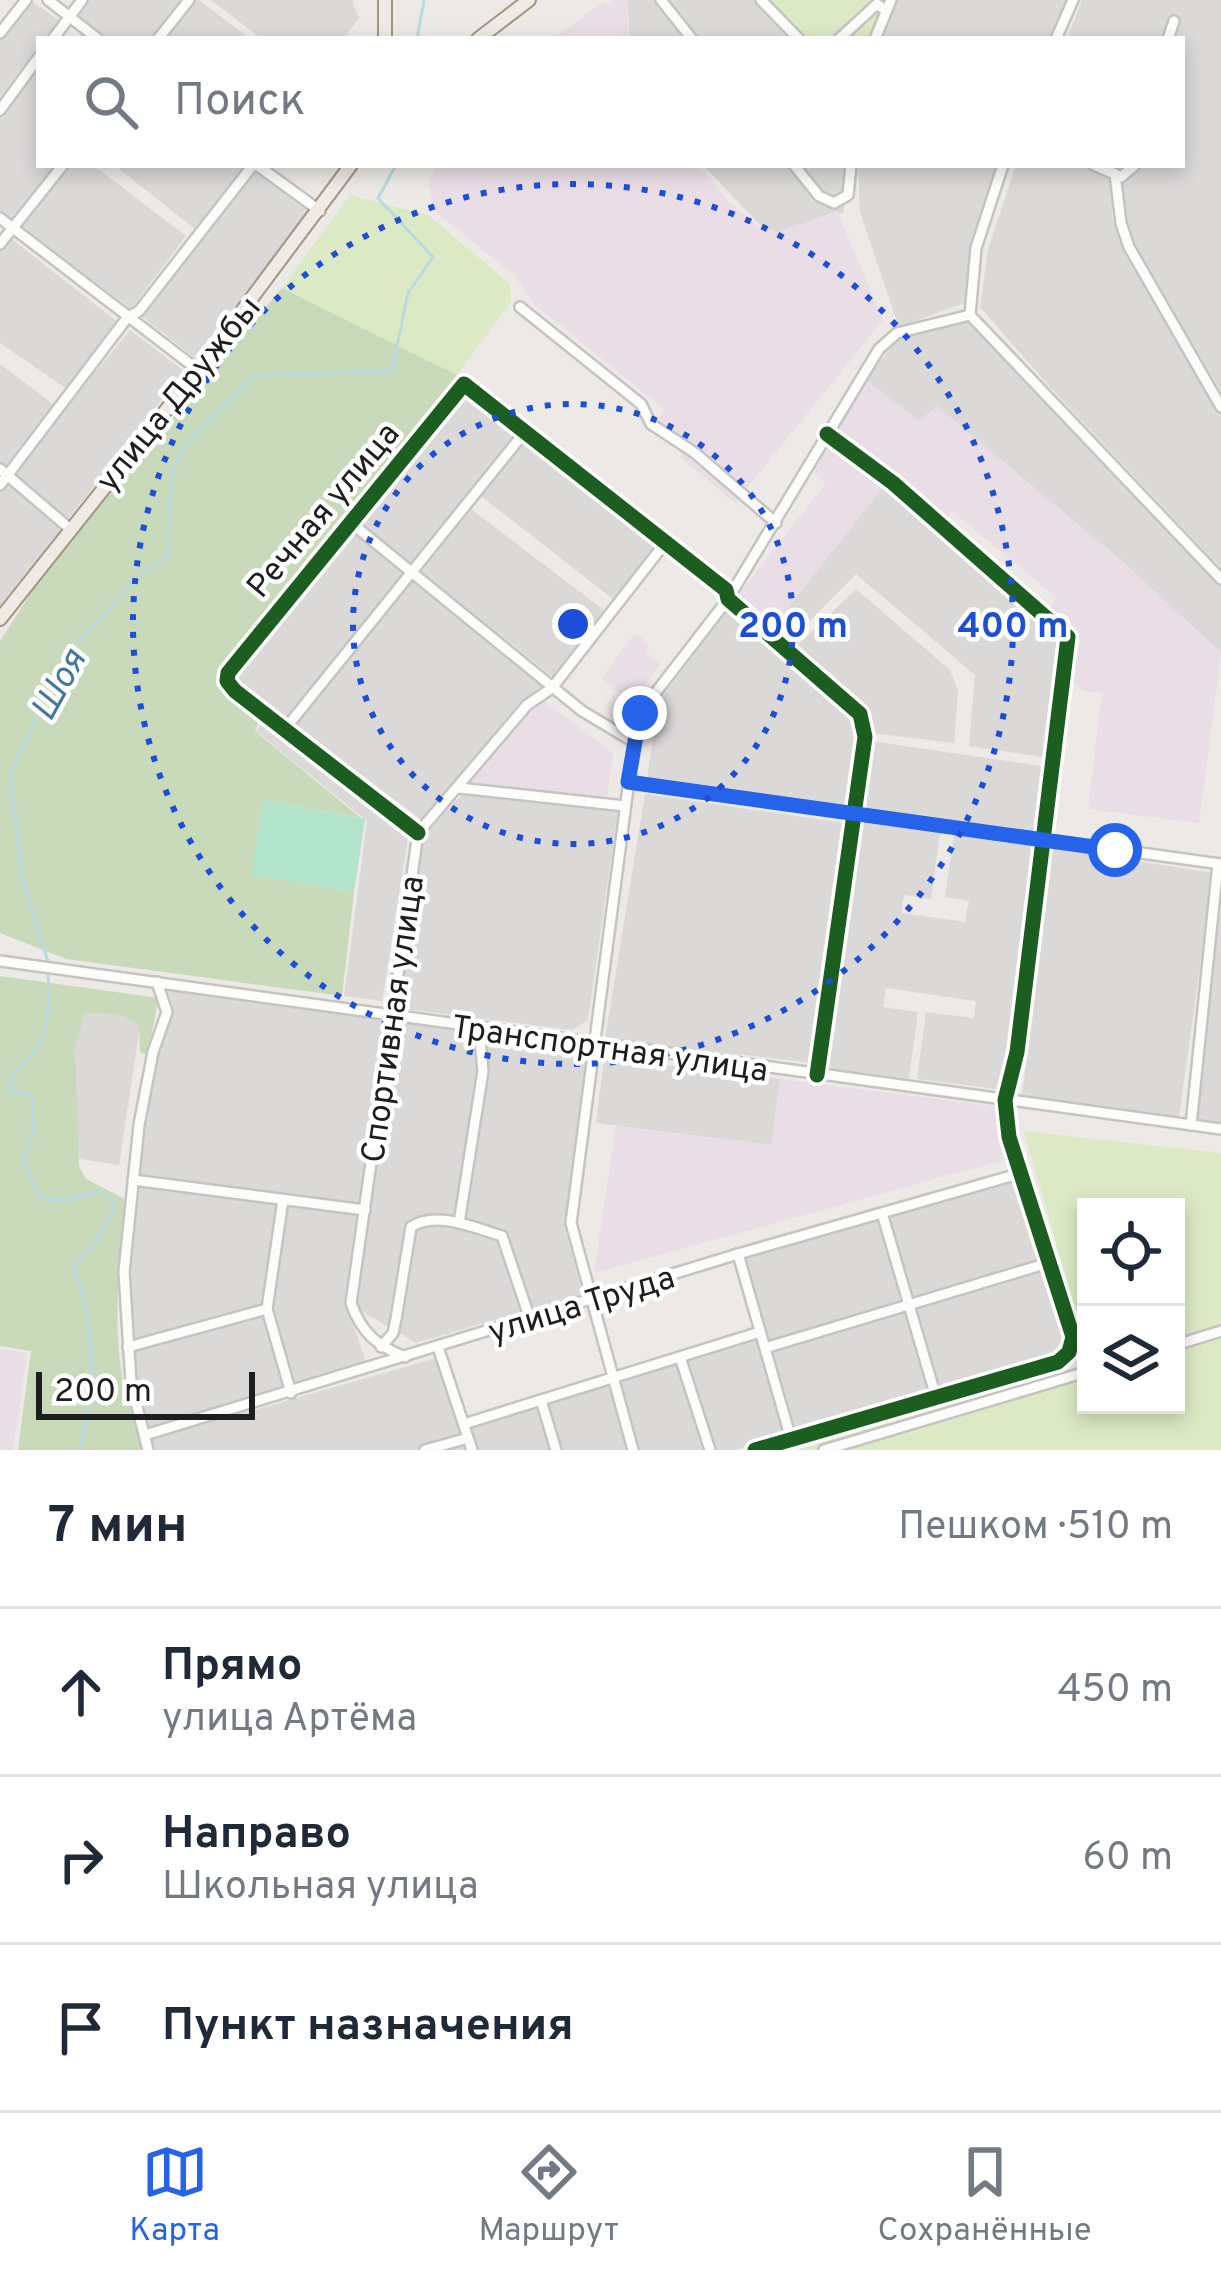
<!DOCTYPE html>
<html lang="ru">
<meta charset="utf-8">
<style>
body{margin:0;font-family:Overpass,sans-serif;background:#f2f2f3;color:#1f2937}
.controls{position:absolute;right:36px;bottom:36px;display:grid;overflow:hidden;border-radius:0px;box-shadow:0 6px 18px #0003}
.controls button{width:108px;height:108px;display:grid;place-items:center;padding:0;border:0;border-bottom:3px solid #e0e1e3;background:#fff;color:#1f2937;font:60px sans-serif}
.scale{position:absolute;left:36px;bottom:30px;width:219px;box-sizing:border-box;padding-left:12px;border:6px solid #1e1e1e;border-top:0;font-size:33px;line-height:42px;white-space:nowrap;color:#1e1e1e;-webkit-text-stroke:9px #fff;paint-order:stroke}
.stop{position:absolute;width:36px;height:36px;margin:-27px;border:9px solid #2563eb;border-radius:50%;background:#fff}
.stop.end{background:#2563eb;border-color:#fff;box-shadow:0 3px 12px #0008}
.list{margin:0;padding:0;list-style:none}
h2{display:flex;justify-content:space-between;align-items:center;height:156px;margin:0;padding:0 48px;font-size:51px}
h2 small{font-size:39px;font-weight:400;color:#747a83}
.list li{display:grid;grid-template-columns:78px 1fr auto;gap:36px;align-items:center;box-sizing:border-box;height:168px;padding:0 48px;border-top:3px solid #e0e1e3}
.list b{display:block;font-size:45px;white-space:nowrap}
.list p{margin:0;font-size:39px;white-space:nowrap;color:#747a83}
.list em{font-size:39px;font-style:normal;color:#747a83}
.icon{flex:none;width:66px;height:66px;fill:none;stroke:currentColor;stroke-width:2;stroke-linecap:round;stroke-linejoin:round}
.map{position:relative;flex:none;width:1221px;height:1450px;overflow:hidden}
.search{position:absolute;background:#fff;box-shadow:0 6px 18px #0003;left:36px;right:36px;top:36px;height:132px;display:flex;align-items:center;gap:30px;box-sizing:border-box;padding:0 42px;border-radius:0px;color:#747a83;font-size:45px}
.sheet{height:660px;background:#fff}
nav{display:flex;justify-content:space-around;align-items:center;box-sizing:border-box;height:168px;border-top:3px solid #e0e1e3;background:#fff;font-size:33px;color:#747a83}
nav a{display:grid;justify-items:center;gap:6px}
nav .on{color:#2563eb}
.map>svg:first-child{display:block}
.residential{fill:#dbd9d8}
.industrial{fill:#eadee6}
.religious{fill:#dad9d8}
.grass{fill:#dbeac4}
.forest{fill:#c9dabb}
.pitch{fill:#b1e4ca}
.lines{fill:none;stroke-linecap:round;stroke-linejoin:round}
.stream{stroke:#b9dae0;stroke-width:3}
.minor-casing{stroke:#c5c4c2;stroke-width:14}
.major-casing{stroke:#a29582;stroke-width:16}
.minor{stroke:#fcfcfb;stroke-width:9}
.major{stroke:#f0eae4;stroke-width:12}
.cycleway-casing{stroke:#fff;stroke-width:22}
.cycleway{stroke:#1b5e20;stroke-width:15}
.route{stroke:#2563eb;stroke-width:15}
.ring{fill:none;stroke:#1d4ed8;stroke-width:6;stroke-dasharray:6 12}
.labels{text-anchor:middle;stroke-width:9;stroke-linejoin:round;paint-order:stroke}
.street-label{font-size:33px;fill:#1e1e1e;stroke:#fff}
.water-label{font-size:36px;font-style:italic;fill:#43789e;stroke:#fff}
.centre{fill:#1d4ed8;stroke:#fff;stroke-width:6}
.ring-label{font-size:36px;text-anchor:middle;font-weight:bold;fill:#1d4ed8;stroke:#fff;stroke-width:9;stroke-linejoin:round;paint-order:stroke}
</style>
<div class="map">
<svg width="1221" height="1450" viewBox="0 0 1221 1450">
<rect width="100%" height="100%" fill="#ece9e6"/>
<g class="residential">
<path d="M30,0L60,21L45,39H39V47L0,97V38Z"/>
<path d="M89,0H184L154,39H104L76,17Z"/>
<path d="M194,0H199L250,39H164Z"/>
<path d="M211,0H352L359,18L344,39H262Z"/>
<path d="M627,0H757L793,39H630Z"/>
<path d="M897,0H1070L1053,39H880Z"/>
<path d="M1082,0H1221V392L1133,244L1122,210L1120,165H1182V39H1067Z"/>
<path d="M39,64V165H57L14,222L0,210V112Z"/>
<path d="M68,165H93L186,236L131,309L20,225Z"/>
<path d="M114,165H246L195,229Z"/>
<path d="M703,165H849L850,181L843,213L783,235L763,228Z"/>
<path d="M858,165H998L974,237L967,302L899,327L860,212Z"/>
<path d="M1016,165H1087L1113,177L1112,218L1128,254L1221,414V568L1057,395L980,307L988,249Z"/>
<path d="M249,166L308,212L195,358L136,312Z"/>
<path d="M9,237L120,324L67,389L0,343V248Z"/>
<path d="M970,312L1221,584V653L1122,561L937,407L919,422L865,379L899,338Z"/>
<path d="M130,330L184,371L68,519L12,474Z"/>
<path d="M0,364L57,407L6,469L0,464Z"/>
<path d="M465,391L517,434L414,568L356,521Z"/>
<path d="M524,440L657,545L613,599L481,496Z"/>
<path d="M4,479L63,527L0,606V484Z"/>
<path d="M882,487L1065,644L1049,758L969,746L975,675L856,574L791,640L774,625Z"/>
<path d="M471,509L605,611L554,678L421,572Z"/>
<path d="M351,528L407,573L286,719L231,677Z"/>
<path d="M410,580L544,684L518,704L423,821L293,724Z"/>
<path d="M856,589L950,670L958,691L954,743L870,733L866,708L797,646Z"/>
<path d="M733,610L854,713L858,726L847,806L647,778L653,738L646,731L652,711L726,611Z"/>
<path d="M264,719L409,832L382,1001L344,996L367,821L256,731Z"/>
<path d="M870,741L1048,767L1039,835L859,809Z"/>
<path d="M463,793L618,810L588,1020L572,1030L397,1008L422,838Z"/>
<path d="M645,794L846,823L813,1063L605,1039Z"/>
<path d="M858,821L940,832L931,899L904,895L901,913L965,922L969,901L945,897L954,834L1036,845L1003,1090L917,1079L926,1012L974,1018L976,1001L886,988L883,1007L918,1012L909,1079L825,1068Z"/>
<path d="M1052,848L1213,873L1179,1117L1022,1096Z"/>
<path d="M1221,903V1123L1194,1120Z"/>
<path d="M167,987L385,1020L347,1306L366,1362L147,1427L134,1382L128,1274L144,1123L157,1053L174,1011Z"/>
<path d="M395,1021L589,1049L564,1225L583,1294L416,1343L356,1308Z"/>
<path d="M604,1058L780,1079L772,1145L596,1123Z"/>
<path d="M1016,1180L1067,1349L734,1450H478L472,1428L766,1338L743,1257Z"/>
<path d="M436,1358L465,1450H155L152,1439Z"/>
</g>
<g class="industrial">
<path d="M615,0H626L629,39H553L604,1L608,6Z"/>
<path d="M436,165H698L729,202L762,229L778,232L837,211L883,320L735,503L680,457L689,445L657,421L665,410L533,303L514,275L436,212L428,184Z"/>
<path d="M865,379L919,421L937,406L1122,561L1221,653L1199,823L1088,809L1102,693L1085,691L1071,681L1073,656L1081,641L1047,611L1057,598L952,511L940,523L890,479L774,625L739,594L826,483L810,469Z"/>
<path d="M635,633L648,643L647,654L660,664L632,702L601,679Z"/>
<path d="M539,697L613,753L607,799L467,784Z"/>
<path d="M780,1079L999,1107L1007,1159L594,1273L616,1126L771,1145Z"/>
<path d="M0,1349L27,1353L13,1450H0Z"/>
</g>
<path class="religious" d="M79,990L144,999L119,1165L55,1155Z"/>
<g class="grass">
<path d="M757,0H887L871,39H793Z"/>
<path d="M350,195L428,215L510,284L511,302L457,375L282,288Z"/>
<path d="M1024,1131L1221,1153V1450H796L1086,1364V1405H1176V1207H1086V1348Z"/>
</g>
<g class="forest">
<path d="M282,288L457,375L217,680L260,719L255,731L361,818L264,800L252,875L354,892L342,996L66,959L0,933V641L51,562Z"/>
<path d="M0,976L159,998L147,1055L140,1052L139,1026C126,1015 102,1011 85,1014L75,1046L79,1166L86,1179L123,1198L125,1205C119,1264 112,1327 124,1386C129,1407 136,1429 142,1450H18L31,1351L0,1346Z"/>
</g>
<path class="pitch" d="M264,800L365,819L354,892L251,875Z"/>
<g class="lines">
<g class="stream">
<path d="M417,39L424,0"/>
<path d="M48,962L22,877L10,775L65,656L143,572L168,556C169,531 167,472 181,452C200,426 232,402 254,375L392,371L408,293L433,257L378,198L396,165"/>
<path d="M48,971C49,994 50,1032 36,1050C22,1069 15,1062 9,1090L32,1096L34,1130L23,1162L41,1199L71,1200L101,1190L115,1203C108,1225 92,1252 73,1266C96,1323 97,1391 79,1450"/>
</g>
<defs>
<g id="minor">
<path d="M48,0L98,39"/>
<path d="M661,0L692,39"/>
<path d="M761,0L799,39"/>
<path d="M0,33L26,0"/>
<path d="M53,39L82,0"/>
<path d="M158,39L189,0"/>
<path d="M839,39L877,4L886,11"/>
<path d="M875,39L891,0"/>
<path d="M1056,39L1073,0"/>
<path d="M1168,39L1174,21"/>
<path d="M0,110L39,57"/>
<path d="M257,165L320,211"/>
<path d="M794,165L819,196L834,203L848,195L851,165"/>
<path d="M1003,165L976,248L970,315L1221,579"/>
<path d="M1094,165L1115,174"/>
<path d="M1115,174L1121,223L1129,247L1221,407"/>
<path d="M1115,174L1121,177L1135,165"/>
<path d="M0,218L198,370"/>
<path d="M0,244L63,165"/>
<path d="M520,307L641,404L651,424L695,453L776,523"/>
<path d="M0,469L69,528"/>
<path d="M0,485L127,318L139,311L253,165"/>
<path d="M350,522L582,711L634,742"/>
<path d="M285,729L524,433"/>
<path d="M628,782L1221,864"/>
<path d="M459,788L625,806"/>
<path d="M418,833L235,691L227,681L228,673L464,384L726,590L728,599L860,714L865,737L817,1075"/>
<path d="M418,833L527,705L552,688L665,543"/>
<path d="M0,961L1221,1129"/>
<path d="M1191,1125L1218,864"/>
<path d="M133,1180L365,1210"/>
<path d="M283,1200L267,1309L291,1393"/>
<path d="M882,1213L936,1397"/>
<path d="M459,1223L483,1071L479,1029"/>
<path d="M738,1254L791,1439"/>
<path d="M1176,1345L1221,1331"/>
<path d="M128,1347L267,1309"/>
<path d="M381,1347L393,1333L396,1319L411,1227C436,1210 475,1228 502,1236L530,1319"/>
<path d="M438,1347L472,1450"/>
<path d="M765,1348L1048,1263"/>
<path d="M405,1357C377,1346 361,1332 351,1303L418,833"/>
<path d="M680,1357L710,1450"/>
<path d="M541,1400L556,1450"/>
<path d="M464,1424L760,1332"/>
<path d="M145,1435L738,1254L1018,1174"/>
<path d="M148,1450L131,1383L124,1272L139,1125L153,1052L167,1012L157,982"/>
<path d="M425,1450L468,1438"/>
<path d="M633,1450L571,1223L634,742L640,713L728,599L879,349L897,333L970,315"/>
<path d="M755,1450L1058,1362L1069,1352L1073,1337L1009,1137L1005,1100L1017,1052L1068,637L893,483L827,434"/>
<path d="M824,1450L1086,1372"/>
</g>
<g id="major">
<path d="M385,0V39"/>
<path d="M478,39L529,0"/>
<path d="M0,619L198,370L351,165"/>
</g>
</defs>
<use href="#minor" class="minor-casing"/>
<use href="#major" class="major-casing"/>
<use href="#minor" class="minor"/>
<use href="#major" class="major"/>
<defs>
<g id="cycleway">
<path d="M418,833L235,691L227,681L228,673L464,384L726,590L728,599L860,714L865,737L817,1075"/>
<path d="M755,1450L1058,1362L1069,1352L1073,1337L1009,1137L1005,1100L1017,1052L1068,637L893,483L827,434"/>
</g>
</defs>
<use href="#cycleway" class="cycleway-casing"/>
<use href="#cycleway" class="cycleway"/>
</g>
<g class="lines">
<path class="route" d="M640,713L628,782L1115,850"/>
</g>
<g class="ring">
<circle cx="573" cy="624" r="220"/>
<circle cx="573" cy="624" r="440"/>
</g>
<g class="labels">
<g class="street-label">
<text transform="translate(177 393) rotate(-51)" y="12">улица Дружбы</text>
<text transform="translate(322 509) rotate(-50)" y="12">Речная улица</text>
<text transform="translate(391 1019) rotate(-82)" y="12">Спортивная улица</text>
<text transform="translate(610 1047) rotate(8)" y="12">Транспортная улица</text>
<text transform="translate(581 1303) rotate(-17)" y="12">улица Труда</text>
</g>
<g class="water-label">
<text transform="translate(57 684) rotate(-61)" y="13">Шоя</text>
</g>
</g>
<circle cx="573" cy="624" r="18" class="centre"/>
<g class="ring-label">
<text x="793" y="637">200 m</text>
<text x="1013" y="637">400 m</text>
</g>
</svg>
<div class="controls">
<button><svg class="icon" aria-label="locate" viewBox="0 0 24 24"><circle cx="12" cy="12" r="6"/><path d="M12 2v4M12 18v4M2 12h4M18 12h4"/></svg></button>
<button><svg class="icon" aria-label="layers" viewBox="0 0 24 24"><path d="M12 4l9 5-9 5-9-5zM3 14l9 5 9-5"/></svg></button>
</div>
<div class="scale">200 m</div>
<div class="stop" style="left:1115px;top:850px"></div>
<div class="stop end" style="left:640px;top:713px"></div>
<div class="search"><svg class="icon" aria-label="search" viewBox="0 0 24 24"><circle cx="10" cy="10" r="6"/><path d="M15 15l6 6"/></svg>Поиск</div>
</div>
<section class="sheet">
<h2>7 мин<small>Пешком · 510 m</small></h2>
<ul class="list">
<li><svg class="icon" aria-label="ahead" viewBox="0 0 24 24"><path d="M12 20V5M6 11l6-6 6 6"/></svg><div><b>Прямо</b><p>улица Артёма</p></div><em>450 m</em></li>
<li><svg class="icon" aria-label="right" viewBox="0 0 24 24"><path d="M7 20v-9h11M14 6l5 5-5 5"/></svg><div><b>Направо</b><p>Школьная улица</p></div><em>60 m</em></li>
<li><svg class="icon" aria-label="arrive" viewBox="0 0 24 24"><path d="M6 21V4h12l-3 4 3 4H6"/></svg><div><b>Пункт назначения</b></div></li>
</ul>
</section>
<nav>
<a class="on"><svg class="icon" aria-label="map" viewBox="0 0 24 24"><path d="M3 6l6-2 6 2 6-2v14l-6 2-6-2-6 2zM9 4v14M15 6v14"/></svg>Карта</a>
<a><svg class="icon" aria-label="directions" viewBox="0 0 24 24"><path d="M12 3l9 9-9 9-9-9zM9 14v-3h6M13 9l2 2-2 2"/></svg>Маршрут</a>
<a><svg class="icon" aria-label="saved" viewBox="0 0 24 24"><path d="M7 4h10v16l-5-4-5 4z"/></svg>Сохранённые</a>
</nav>
